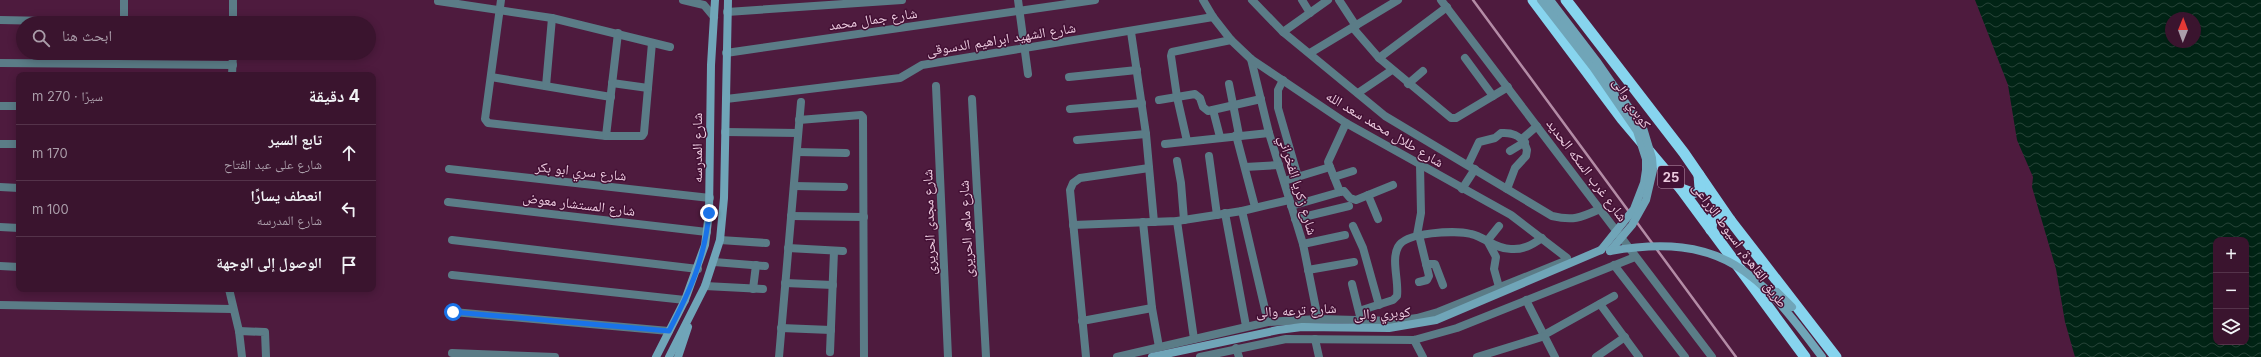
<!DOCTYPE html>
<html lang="ar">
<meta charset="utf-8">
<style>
body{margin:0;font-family:Inter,"Noto Naskh Arabic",sans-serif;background:#45213a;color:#f1f3f6;direction:rtl}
.controls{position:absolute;right:12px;bottom:12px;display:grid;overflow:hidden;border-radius:8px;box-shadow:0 2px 10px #0003}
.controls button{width:36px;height:36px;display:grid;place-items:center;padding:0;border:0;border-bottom:1px solid #54334a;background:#3a142e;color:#f1f3f6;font:20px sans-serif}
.compass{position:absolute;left:2165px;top:12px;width:36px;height:36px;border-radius:50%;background:#3a142e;box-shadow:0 2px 10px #0003;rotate:1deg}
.stop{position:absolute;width:12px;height:12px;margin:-9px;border:3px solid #1a73e8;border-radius:50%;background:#fff}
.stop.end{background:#1a73e8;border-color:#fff;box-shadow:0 1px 4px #0008}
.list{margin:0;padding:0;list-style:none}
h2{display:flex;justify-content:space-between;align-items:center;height:52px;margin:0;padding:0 16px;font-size:17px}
h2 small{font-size:13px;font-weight:400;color:#ab9eaa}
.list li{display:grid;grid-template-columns:26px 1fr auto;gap:12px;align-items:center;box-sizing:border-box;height:56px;padding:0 16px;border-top:1px solid #54334a}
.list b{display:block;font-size:15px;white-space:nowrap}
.list p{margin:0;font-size:13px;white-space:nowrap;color:#ab9eaa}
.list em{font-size:13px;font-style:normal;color:#ab9eaa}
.icon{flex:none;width:22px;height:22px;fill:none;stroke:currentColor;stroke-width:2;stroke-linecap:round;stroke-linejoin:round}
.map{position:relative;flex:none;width:2261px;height:357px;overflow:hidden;direction:ltr}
.search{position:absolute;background:#3a142e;box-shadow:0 2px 10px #0003;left:16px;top:16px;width:360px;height:44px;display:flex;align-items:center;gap:10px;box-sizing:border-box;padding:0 14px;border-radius:22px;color:#ab9eaa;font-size:15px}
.panel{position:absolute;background:#3a142e;box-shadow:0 2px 10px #0003;left:16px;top:72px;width:360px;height:220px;border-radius:8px;direction:rtl}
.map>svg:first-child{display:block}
.water{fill:url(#water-waves);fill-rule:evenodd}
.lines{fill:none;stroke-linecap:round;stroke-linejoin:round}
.minor{stroke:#5b7c87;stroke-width:8}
.secondary{stroke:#70a5b8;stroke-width:8}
.trunk{stroke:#87d4ee;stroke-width:11}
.rail{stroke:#b48ca6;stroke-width:2.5}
.secondary-bridge{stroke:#70a5b8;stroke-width:8}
.route{stroke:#1a73e8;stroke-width:5}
.labels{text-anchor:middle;stroke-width:3;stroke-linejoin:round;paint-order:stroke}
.shield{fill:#431034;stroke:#ba94ac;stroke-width:1}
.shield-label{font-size:13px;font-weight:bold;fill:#edcce0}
.street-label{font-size:14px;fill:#edcce0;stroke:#431034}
</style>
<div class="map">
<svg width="2261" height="357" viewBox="0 0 2261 357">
<defs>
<pattern id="water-waves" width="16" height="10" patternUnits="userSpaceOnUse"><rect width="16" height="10" fill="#012415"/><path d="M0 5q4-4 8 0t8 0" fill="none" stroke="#264337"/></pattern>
</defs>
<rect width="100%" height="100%" fill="#4e1b3e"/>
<path class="water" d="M1975,0H2261V357H2075L2065,322L2056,269L2032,187L2033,177L2017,140L2008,85ZM2171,18H2195V42H2171ZM2216,240H2246V342H2216Z"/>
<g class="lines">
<g class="minor">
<path d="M124,0V23"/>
<path d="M233,0V23"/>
<path d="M501,0L485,119L488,123L606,136H642L644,133L652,43"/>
<path d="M683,0L704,5L714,17"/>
<path d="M1018,0L1028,74"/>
<path d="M1252,0L1283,32L1385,116L1552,216C1573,221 1580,218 1600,209"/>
<path d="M1302,0L1310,13"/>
<path d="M1339,0L1356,26"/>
<path d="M1441,0L1712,357"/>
<path d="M438,1L552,18L670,47"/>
<path d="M727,12L902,0"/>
<path d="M0,20L148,23"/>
<path d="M1353,28L1379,58L1451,118H1456L1508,87"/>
<path d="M1131,32L1146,134L1154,222"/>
<path d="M1283,32L1328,0"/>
<path d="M726,53L1095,0"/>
<path d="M1310,53L1398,0"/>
<path d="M1379,58L1447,7"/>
<path d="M1465,58L1493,96"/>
<path d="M1251,59L1269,133L1303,244L1318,319"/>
<path d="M0,63L233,65"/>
<path d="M232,75L233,53"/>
<path d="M491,77L611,97"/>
<path d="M1069,77L1137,70"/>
<path d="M1283,80L1278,90V108L1298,177"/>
<path d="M612,83L648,88"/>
<path d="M1229,84L1239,135"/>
<path d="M1408,84L1423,71"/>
<path d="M546,86L552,18"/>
<path d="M936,86L948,357"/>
<path d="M1358,93L1392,70"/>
<path d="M726,99L900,78L922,65L1213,17"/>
<path d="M972,99L986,357"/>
<path d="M1159,100L1195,94L1200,98L1203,107L1208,111L1261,99"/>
<path d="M0,106H19"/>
<path d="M1070,109L1142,103"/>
<path d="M1213,110L1220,137"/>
<path d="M799,120L861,115L863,117L864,357"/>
<path d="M725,132L798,133"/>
<path d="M1236,135L1255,207"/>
<path d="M606,136L618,33"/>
<path d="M1522,139L1537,126"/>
<path d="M1077,140L1146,134"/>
<path d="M1187,141L1177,97L1171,56L1172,52L1231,40"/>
<path d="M0,144H19"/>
<path d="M1165,144L1269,133"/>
<path d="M1510,151L1525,142"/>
<path d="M797,152L846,153"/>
<path d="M1209,156L1217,215"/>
<path d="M1177,161L1181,183L1184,220"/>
<path d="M1468,165L1479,142L1495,138L1501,133C1515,132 1523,137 1527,150L1526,156L1515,168L1507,189"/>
<path d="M1245,167L1279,165"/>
<path d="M449,169L710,198"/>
<path d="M1334,177L1353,171"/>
<path d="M1284,181L1330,167"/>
<path d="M794,186L844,187"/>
<path d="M0,187L19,188"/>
<path d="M1462,189L1475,169"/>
<path d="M1340,192L1328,162L1346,123"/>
<path d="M1368,195L1378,219"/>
<path d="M448,202L707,232"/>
<path d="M1291,206L1340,192L1344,191L1350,198L1356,200L1393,185"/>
<path d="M1242,211L1268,322"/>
<path d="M1225,213L1246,326"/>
<path d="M791,216L864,217"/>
<path d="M1295,219L1349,206"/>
<path d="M1177,221L1194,339"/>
<path d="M1143,222L1152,308L1159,347"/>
<path d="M1073,225L1177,221L1242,211L1289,200"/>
<path d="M1353,226L1363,248L1379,305"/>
<path d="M0,227L19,228"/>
<path d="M1417,235L1421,213L1420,165"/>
<path d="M452,240L698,269"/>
<path d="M720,240L766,243"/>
<path d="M1487,241L1499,226"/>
<path d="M1488,242L1496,257L1494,269L1499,287"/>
<path d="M1303,244L1345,235"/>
<path d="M788,248L843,251"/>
<path d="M714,262L765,266"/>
<path d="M1426,264H1435L1443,285"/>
<path d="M1614,265L1685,357"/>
<path d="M0,266L19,267"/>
<path d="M1308,270L1354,262"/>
<path d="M452,275L685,300"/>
<path d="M1419,282L1427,280L1429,276L1419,235"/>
<path d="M785,283L833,285"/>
<path d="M1352,284L1360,316"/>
<path d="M705,286L763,289"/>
<path d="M229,289L239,331L242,357"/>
<path d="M753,289L756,265"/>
<path d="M1526,300L1555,357"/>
<path d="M1600,304L1639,357"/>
<path d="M0,305L232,309"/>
<path d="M1359,311L1393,300L1397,296C1399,281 1391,260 1398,247C1405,232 1456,230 1471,234C1485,237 1495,249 1511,249C1523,250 1532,245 1542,238"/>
<path d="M453,312L669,331"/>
<path d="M1082,321L1152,308"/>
<path d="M781,328L831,330"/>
<path d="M239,331L265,332L266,357"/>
<path d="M1544,335L1614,296"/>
<path d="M1315,339L1319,357"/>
<path d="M1414,340L1423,357"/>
<path d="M1236,348L1239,357"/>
<path d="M830,352L834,251"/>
<path d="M452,353L555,357"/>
<path d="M779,357L801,102"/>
<path d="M1086,357L1070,190L1073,183L1080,178L1149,168"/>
<path d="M1117,357L1268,322L1318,319L1396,321L1417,318L1438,312L1565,261L1567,258L1511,215L1346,123L1251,59L1231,40L1213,17L1203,0"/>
<path d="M1200,357L1286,339L1414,340L1457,328L1635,257"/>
<path d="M1477,357L1545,336"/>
<path d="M1596,357L1625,337"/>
</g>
<g class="secondary">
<path d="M656,357L685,300L705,245L709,213L711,65L715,0"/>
<path d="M669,357L705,286L720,240L724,198L728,0"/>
<path d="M678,357L688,327"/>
<path d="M1152,357L1278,330L1302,327L1389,328L1436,320L1601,250"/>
</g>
<g class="trunk">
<path d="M1533,0L1622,119L1681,189L1805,357"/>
<path d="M1566,0L1684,153L1730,220L1836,357"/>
<path d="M1681,189L1692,193L1698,191L1700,188L1699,175"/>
<path d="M1711,230L1712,218L1717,213L1730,220"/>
</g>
<path class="rail" d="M1473,0L1736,357"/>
<g class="secondary-bridge">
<path d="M1541,0L1593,67L1637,131L1646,159V170L1644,183L1634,209L1601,250"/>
<path d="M1550,0L1598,63L1643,128L1652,158L1653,170L1646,200L1632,225L1610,251"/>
<path d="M1610,251C1723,232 1759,272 1822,357"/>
<path d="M1777,292L1792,307"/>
</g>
</g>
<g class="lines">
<path class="route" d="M453,312L669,331C690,291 705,258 709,213"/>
</g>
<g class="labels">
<rect class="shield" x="1658" y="166" width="26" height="22" rx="3"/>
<g class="shield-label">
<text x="1671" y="182">25</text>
</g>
<g class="street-label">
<text transform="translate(873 19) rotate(-8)" y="5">شارع جمال محمد</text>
<text transform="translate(1001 39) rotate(-9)" y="5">شارع الشهيد ابراهيم الدسوقى</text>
<text transform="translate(1632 103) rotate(57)" y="5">كوبري والى</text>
<text transform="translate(1385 129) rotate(31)" y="5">شارع طلال محمد سعد الله</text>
<text transform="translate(697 148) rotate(-90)" y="5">شارع المدرسه</text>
<text transform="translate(1587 170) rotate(53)" y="5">شارع غرب السكه الحديد</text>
<text transform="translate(581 171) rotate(6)" y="5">شارع سري ابو بكر</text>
<text transform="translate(1298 185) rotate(73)" y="5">شارع زكريا الفخراني</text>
<text transform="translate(579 204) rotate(7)" y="5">شارع المستشار معوض</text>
<text transform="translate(929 222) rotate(-92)" y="5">شارع مجدى الحريرى</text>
<text transform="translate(966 229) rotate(-93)" y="5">شارع ماهر الحريرى</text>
<text transform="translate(1740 245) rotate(54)" y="5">طريق القاهرة, اسيوط الزراعى</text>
<text transform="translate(1296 310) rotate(-3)" y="5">شارع ترعه والى</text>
<text transform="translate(1382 313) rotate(-3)" y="5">كوبري والى</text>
</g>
</g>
</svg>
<div class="controls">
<button>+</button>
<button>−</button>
<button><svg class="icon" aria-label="layers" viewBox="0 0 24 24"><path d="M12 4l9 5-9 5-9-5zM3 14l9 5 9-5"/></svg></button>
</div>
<svg class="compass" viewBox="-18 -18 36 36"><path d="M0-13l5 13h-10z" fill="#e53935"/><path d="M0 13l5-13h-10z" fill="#ab9eaa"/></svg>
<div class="stop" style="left:453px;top:312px"></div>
<div class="stop end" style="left:709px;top:213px"></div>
<div class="search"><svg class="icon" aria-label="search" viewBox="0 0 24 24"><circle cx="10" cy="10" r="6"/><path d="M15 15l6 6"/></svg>ابحث هنا</div>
<section class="panel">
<h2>4 دقيقة<small>سيرًا · 270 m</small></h2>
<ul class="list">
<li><svg class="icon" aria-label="ahead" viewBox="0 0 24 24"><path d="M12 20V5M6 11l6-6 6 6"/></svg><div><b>تابع السير</b><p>شارع على عبد الفتاح</p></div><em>170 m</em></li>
<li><svg class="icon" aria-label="left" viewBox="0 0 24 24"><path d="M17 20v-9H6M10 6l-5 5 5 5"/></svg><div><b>انعطف يسارًا</b><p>شارع المدرسه</p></div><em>100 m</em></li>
<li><svg class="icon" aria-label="arrive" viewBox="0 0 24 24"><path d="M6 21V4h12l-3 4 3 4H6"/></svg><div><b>الوصول إلى الوجهة</b></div></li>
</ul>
</section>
</div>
